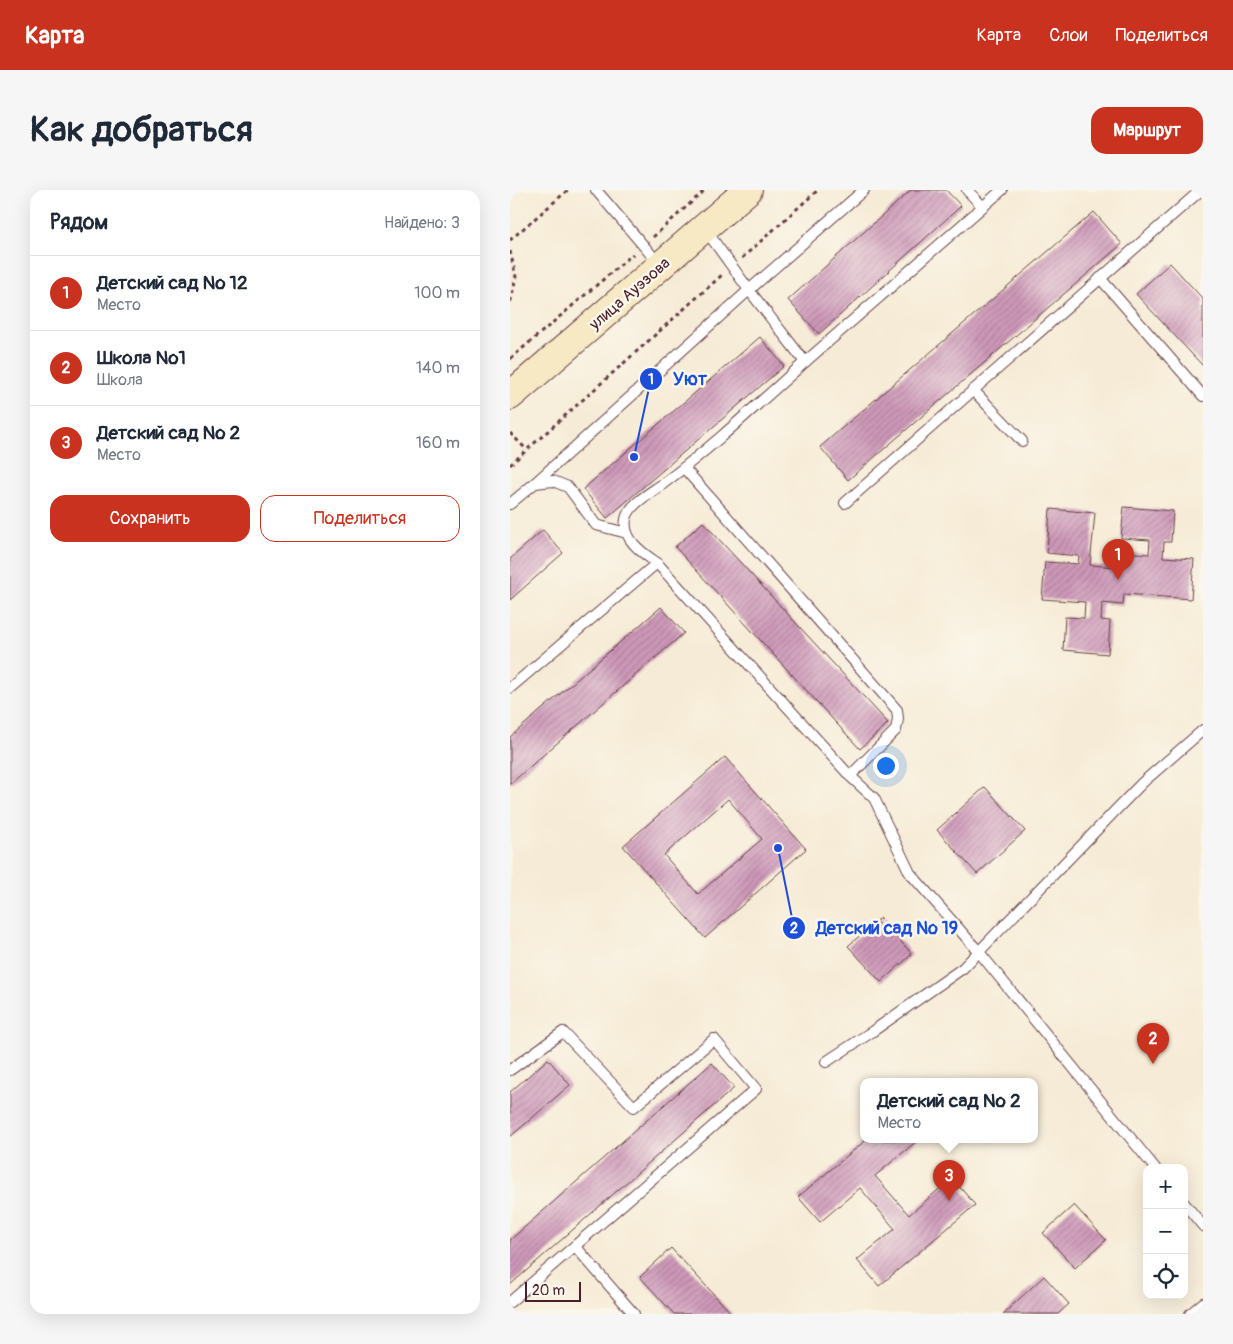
<!DOCTYPE html>
<html lang="ru">
<meta charset="utf-8">
<style>
body{margin:0;font-family:Pangolin,sans-serif;background:#f6f6f7;color:#1f2937}
.controls{position:absolute;right:15px;bottom:15px;display:grid;overflow:hidden;border-radius:10px;box-shadow:0 5px 20px #0002}
.controls button{width:45px;height:45px;display:grid;place-items:center;padding:0;border:0;border-bottom:1px solid #e0e1e3;background:#fff;color:#1f2937;font:25px sans-serif}
.scale{position:absolute;left:15px;bottom:12px;width:56px;box-sizing:border-box;padding-left:5px;border:2px solid #4a1f2b;border-top:0;font-size:14px;line-height:18px;white-space:nowrap;color:#4a1f2b;-webkit-text-stroke:4px #fbf7ec;paint-order:stroke}
.you{position:absolute;left:375px;top:575px;width:18px;height:18px;margin:-12px;border:4px solid #fff;border-radius:50%;background:#1a73e8;box-shadow:0 0 0 8px #1a73e833}
.badge{display:grid;place-items:center;width:32px;height:32px;border-radius:50%;background:#c8321e;color:#fff;font-size:16px;font-weight:700}
.pin{position:absolute;translate:-50% -41px;filter:drop-shadow(0 1px 2px #0008)}
.pin::after{content:'';position:absolute;top:26px;width:18px;height:15px;background:inherit;clip-path:polygon(0 0,100% 0,50% 100%)}
.popup{position:absolute;left:350px;top:888px;width:178px;height:65px;box-sizing:border-box;display:grid;place-content:center;border-radius:10px;background:#fff;filter:drop-shadow(0 1px 4px #0005);font-size:16px;white-space:nowrap;color:#747a83}
.popup b{font-size:19px;color:#1f2937}
.popup::after{content:'';position:absolute;left:50%;top:100%;margin-left:-10px;border:10px solid transparent;border-top-color:#fff}
.list{margin:0;padding:0;list-style:none}
h2{display:flex;justify-content:space-between;align-items:center;height:65px;margin:0;padding:0 20px;font-size:21px}
h2 small{font-size:16px;font-weight:400;color:#747a83}
.list li{display:grid;grid-template-columns:32px 1fr auto;gap:15px;align-items:center;box-sizing:border-box;height:75px;padding:0 20px;border-top:1px solid #e0e1e3}
.list b{display:block;font-size:19px;white-space:nowrap}
.list p{margin:0;font-size:16px;white-space:nowrap;color:#747a83}
.list em{font-size:16px;font-style:normal;color:#747a83}
.actions{display:flex;gap:10px;padding:15px 20px}
.actions a{flex:1;padding:11px 0;border:1px solid #c8321e;border-radius:15px;text-align:center;font-size:18px;color:#c8321e}
.actions .main{background:#c8321e;color:#fff}
.icon{flex:none;width:28px;height:28px;fill:none;stroke:currentColor;stroke-width:2;stroke-linecap:round;stroke-linejoin:round}
.map{position:relative;flex:none;width:693px;height:1124px;overflow:hidden;border-radius:15px}
header{display:flex;align-items:center;gap:30px;box-sizing:border-box;height:70px;padding:0 25px;background:#c8321e;color:#fff}
header strong{font-size:24px}
nav{display:flex;gap:28px;margin-inline-start:auto;font-size:18px}
.intro{display:flex;align-items:center;justify-content:space-between;box-sizing:border-box;height:120px;padding:0 30px}
h1{margin:0;font-size:35px}
.button{padding:12px 22px;border-radius:15px;background:#c8321e;color:#fff;font-size:18px;font-weight:700}
main{display:flex;gap:30px;padding:0 30px}
aside{flex:1;background:#fff;border-radius:15px;box-shadow:0 5px 20px #0002}
.map>svg:first-child{display:block}
.building{fill:url(#building-hatch);fill-rule:evenodd}
.lines{fill:none;stroke-linecap:round;stroke-linejoin:round}
.lane-casing{stroke:#643e45;stroke-width:12}
.secondary-casing{stroke:#643e45;stroke-width:30}
.path{stroke:#643e45;stroke-width:3;stroke-dasharray:4 4;stroke-linecap:butt}
.lane{stroke:#fff;stroke-width:10}
.secondary{stroke:#f7e9c3;stroke-width:28}
.labels{text-anchor:middle;stroke-width:5;stroke-linejoin:round;paint-order:stroke}
.street-label{font-size:16px;fill:#4a1f2b;stroke:#fbf7ec}
.leader{fill:none;stroke:#1d4ed8;stroke-width:2}
.callout-dot{fill:#1d4ed8;stroke:#fbf7ec;stroke-width:2}
.mark-label{font-size:15px;text-anchor:middle;font-weight:bold;fill:#fff}
.callout-label{font-size:18px;text-anchor:middle;font-weight:bold;fill:#1d4ed8;stroke:#fbf7ec;stroke-width:5;stroke-linejoin:round;paint-order:stroke}
</style>
<header>
<strong>Карта</strong>
<nav><a>Карта</a><a>Слои</a><a>Поделиться</a></nav>
</header>
<div class="intro"><h1>Как добраться</h1><a class="button">Маршрут</a></div>
<main>
<aside>
<h2>Рядом<small>Найдено: 3</small></h2>
<ul class="list">
<li><span class="badge">1</span><div><b>Детский сад № 12</b><p>Место</p></div><em>100 m</em></li>
<li><span class="badge">2</span><div><b>Школа №1</b><p>Школа</p></div><em>140 m</em></li>
<li><span class="badge">3</span><div><b>Детский сад № 2</b><p>Место</p></div><em>160 m</em></li>
</ul>
<div class="actions"><a class="main">Сохранить</a><a>Поделиться</a></div>
</aside>
<div class="map">
<svg width="693" height="1124" viewBox="0 0 693 1124">
<defs>
<pattern id="building-hatch" width="6" height="6" patternUnits="userSpaceOnUse" patternTransform="scale(1.25)"><rect width="6" height="6" fill="#ce99b9"/><path d="M-1 1l2-2M0 6l6-6M5 7l2-2" fill="none" stroke="#a97c97"/></pattern>
</defs>
<rect width="100%" height="100%" fill="#fbf7ec"/>
<filter id="ink" filterUnits="userSpaceOnUse"><feTurbulence type="fractalNoise" baseFrequency=".02" numOctaves="2"/><feDisplacementMap in="SourceGraphic" scale="10" xChannelSelector="R" yChannelSelector="G"/><feConvolveMatrix kernelMatrix="1 2 1 2 8 2 1 2 1" color-interpolation-filters="sRGB"/></filter>
<filter id="wash" filterUnits="userSpaceOnUse"><feTurbulence type="fractalNoise" baseFrequency=".0096" numOctaves="4" result="noise"/><feDisplacementMap in="SourceGraphic" scale="20" xChannelSelector="R" yChannelSelector="G"/><feGaussianBlur stdDeviation="1.12" result="paint"/><feColorMatrix in="noise" values="0 0 0 0 0 0 0 0 0 0 0 0 0 0 0 0 0 1.4 0 .05"/><feComposite in="paint" operator="in"/></filter>
<g filter="url(#wash)">
<rect width="100%" height="100%" fill="#f6ebd6"/>
<g id="blocks">
<g class="building">
<path d="M401,0H436L451,16L309,144L278,110Z"/>
<path d="M584,22L612,54L338,290L310,257Z"/>
<path d="M660,73L693,109V176L626,104Z"/>
<path d="M250,147L274,176L97,328L73,299Z"/>
<path d="M614,317L663,321L661,352H654L653,367L684,369L681,409L614,404L613,415L592,413L591,430L600,431L598,464L553,460L555,427L574,428L575,412L532,409L535,372L568,374L569,366L537,363L540,319L585,323L580,375L608,377L610,362L639,364L640,350L611,348Z"/>
<path d="M193,332L378,533L350,559L165,357Z"/>
<path d="M33,340L53,363L0,410V369Z"/>
<path d="M151,417L174,443L0,594V547Z"/>
<path d="M215,567L296,659L195,748L113,656ZM218,609L252,649L188,704L154,665Z"/>
<path d="M475,597L515,641L467,684L427,640Z"/>
<path d="M370,728L402,764L371,792L338,756Z"/>
<path d="M38,869L60,895L0,947V902Z"/>
<path d="M202,873L224,898L0,1095V1050Z"/>
<path d="M356,950H408L365,986L399,1025L442,988L465,1015L369,1096L347,1070L385,1039L350,998L310,1032L288,1007Z"/>
<path d="M564,1015L596,1050L565,1078L533,1043Z"/>
<path d="M161,1058L222,1124H164L130,1087Z"/>
<path d="M534,1086L559,1114L548,1124H493Z"/>
</g>
</g>
</g>
<g filter="url(#ink)">
<use href="#blocks" fill-opacity="0" stroke="#643e45" stroke-width="1"/>
<g class="lines">
<defs>
<g id="lane">
<path d="M86,0L150,75"/>
<path d="M457,0L472,16"/>
<path d="M195,39L239,100L295,172C249,213 203,256 154,293C142,302 119,314 116,329C112,350 133,363 147,373L340,586L364,608L400,683L469,762L645,978"/>
<path d="M590,88L693,206"/>
<path d="M295,172L492,0"/>
<path d="M463,200L512,251"/>
<path d="M174,278L387,520L388,529L386,540L340,586"/>
<path d="M25,293L239,100L354,0"/>
<path d="M335,313L691,0"/>
<path d="M0,314L25,293L43,291L58,297L86,335L117,343"/>
<path d="M0,498L147,373"/>
<path d="M316,872L363,841L453,778L632,593L693,540"/>
<path d="M0,880L53,842L124,917L204,849L246,899L0,1112"/>
<path d="M674,1013L693,1036"/>
<path d="M65,1056L124,1124"/>
<path d="M680,1124L693,1113"/>
</g>
<path id="secondary" d="M0,206L238,0"/>
</defs>
<use href="#lane" class="lane-casing"/>
<use href="#secondary" class="secondary-casing"/>
<g class="path">
<path d="M143,47L195,0"/>
<path d="M0,50L58,0"/>
<path d="M0,61L6,87L0,114"/>
<path d="M232,68L308,0"/>
<path d="M0,169L123,64"/>
<path d="M0,243L17,260"/>
<path d="M0,275L212,85"/>
</g>
<use href="#lane" class="lane"/>
<use href="#secondary" class="secondary"/>
</g>
</g>
<g class="labels">
<g class="street-label">
<text transform="translate(119 103) rotate(-41)" y="6">улица Ауэзова</text>
</g>
</g>
<path class="leader" d="M124 267L141 189M268 658L284 738"/>
<g class="callout-dot">
<circle cx="124" cy="267" r="5"/>
<circle cx="268" cy="658" r="5"/>
<circle cx="141" cy="189" r="12"/>
<circle cx="284" cy="738" r="12"/>
</g>
<g class="mark-label">
<text x="141" y="194">1</text>
<text x="284" y="743">2</text>
</g>
<g class="callout-label">
<text x="180" y="195">Уют</text>
<text x="377" y="744">Детский сад № 19</text>
</g>
</svg>
<div class="controls">
<button>+</button>
<button>−</button>
<button><svg class="icon" aria-label="locate" viewBox="0 0 24 24"><circle cx="12" cy="12" r="6"/><path d="M12 2v4M12 18v4M2 12h4M18 12h4"/></svg></button>
</div>
<div class="scale">20 m</div>
<div class="you"></div>
<div class="pin badge" style="left:608px;top:390px">1</div>
<div class="pin badge" style="left:643px;top:874px">2</div>
<div class="pin badge" style="left:439px;top:1011px">3</div>
<div class="popup"><b>Детский сад № 2</b>Место</div>
</div>
</main>
